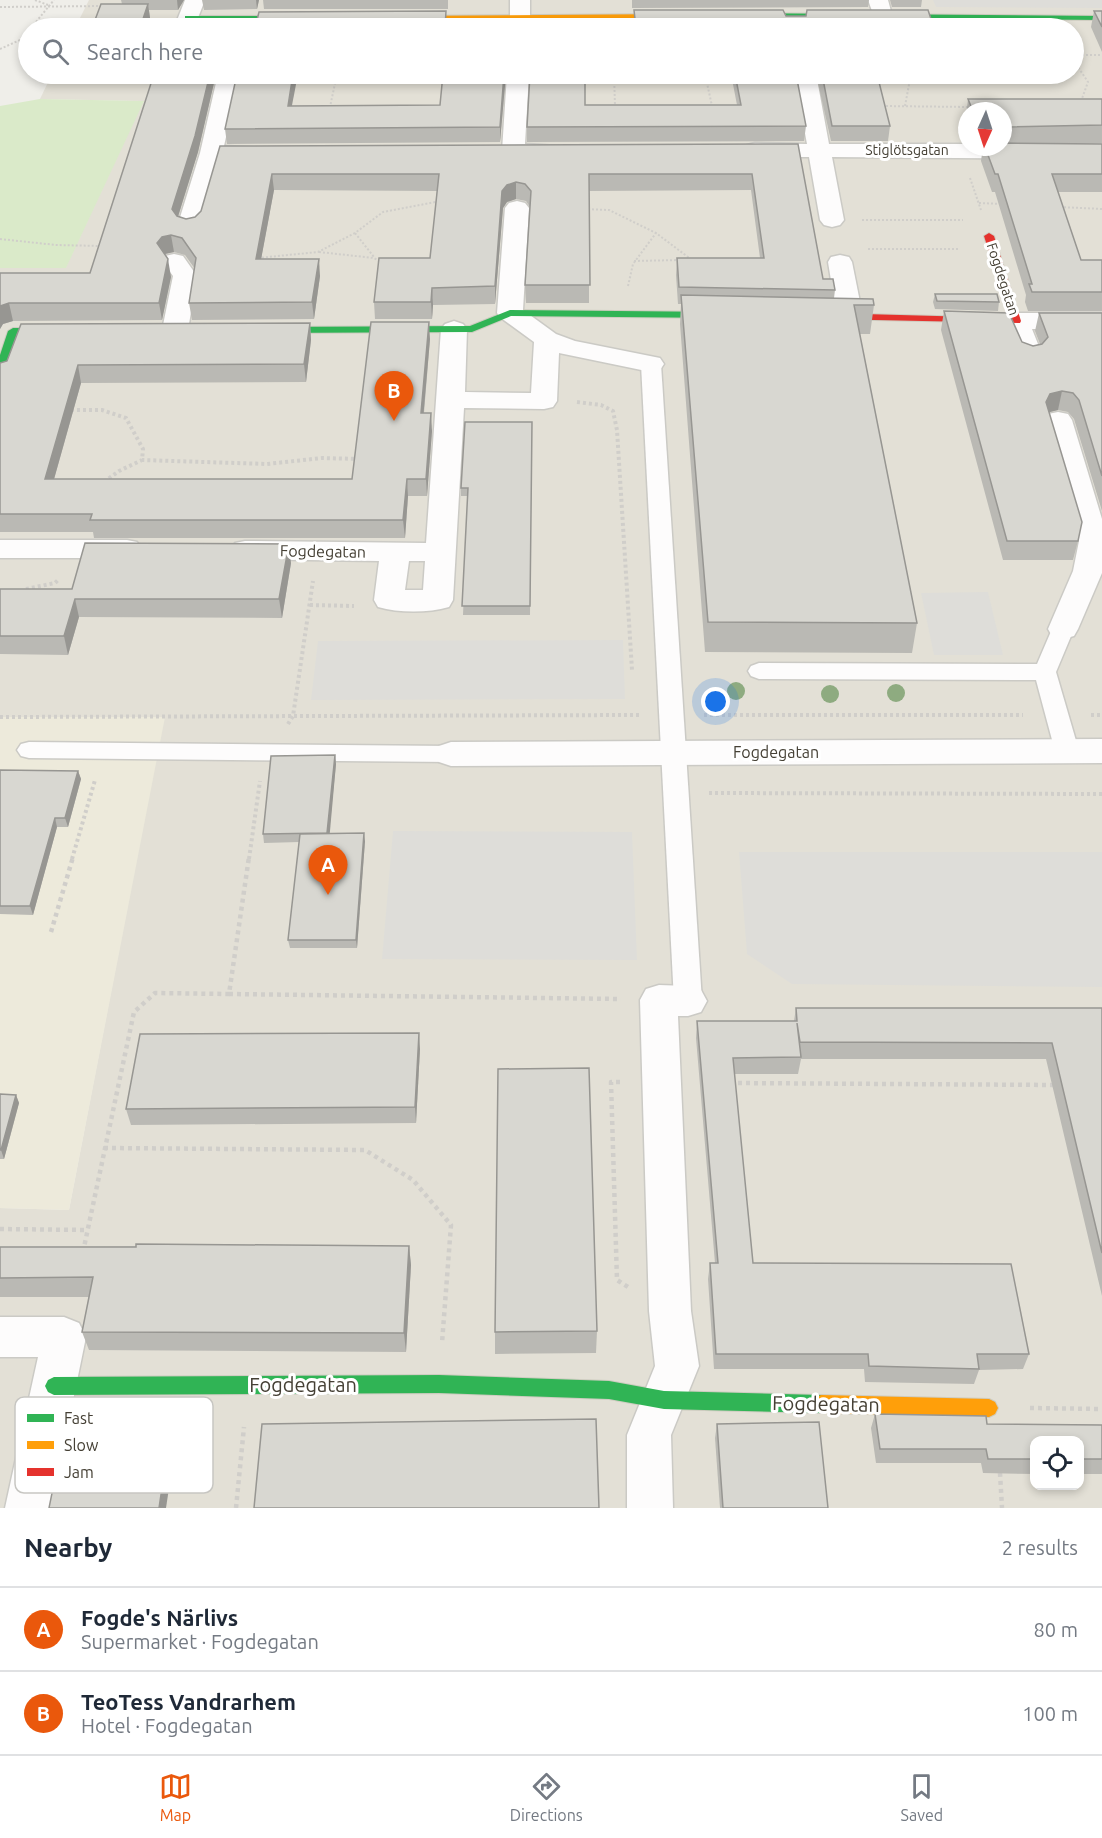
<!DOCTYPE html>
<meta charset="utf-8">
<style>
body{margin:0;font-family:Ubuntu,sans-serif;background:#f6f6f7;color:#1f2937}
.controls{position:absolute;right:18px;bottom:18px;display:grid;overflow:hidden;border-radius:12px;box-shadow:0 3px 9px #0003}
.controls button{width:54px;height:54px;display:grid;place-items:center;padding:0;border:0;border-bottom:2px solid #e0e1e3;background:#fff;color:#1f2937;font:30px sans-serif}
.compass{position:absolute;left:958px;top:102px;width:54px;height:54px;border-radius:50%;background:#fff;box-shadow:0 3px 9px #0003;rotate:183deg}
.you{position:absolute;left:716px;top:702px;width:21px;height:21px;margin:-15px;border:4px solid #fff;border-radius:50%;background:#1a73e8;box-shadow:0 0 0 9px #1a73e833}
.badge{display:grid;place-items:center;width:39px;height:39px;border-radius:50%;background:#ea580c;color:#fff;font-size:20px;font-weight:700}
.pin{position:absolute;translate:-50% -50px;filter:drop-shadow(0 2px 3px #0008)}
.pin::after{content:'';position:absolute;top:32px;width:21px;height:18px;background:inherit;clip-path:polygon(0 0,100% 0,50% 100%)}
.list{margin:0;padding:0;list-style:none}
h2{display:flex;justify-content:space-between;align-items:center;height:78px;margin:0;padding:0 24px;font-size:26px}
h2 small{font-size:20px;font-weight:400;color:#747a83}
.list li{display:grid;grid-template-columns:39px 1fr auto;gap:18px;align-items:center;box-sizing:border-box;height:84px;padding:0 24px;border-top:2px solid #e0e1e3}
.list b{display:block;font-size:22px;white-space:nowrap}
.list p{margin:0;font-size:20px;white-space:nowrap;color:#747a83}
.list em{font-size:20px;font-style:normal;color:#747a83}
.icon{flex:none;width:33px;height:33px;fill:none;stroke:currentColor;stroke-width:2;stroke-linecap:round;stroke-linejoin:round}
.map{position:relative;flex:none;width:1102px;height:1508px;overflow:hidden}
.search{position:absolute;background:#fff;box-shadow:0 3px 9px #0003;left:18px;right:18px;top:18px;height:66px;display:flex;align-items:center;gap:15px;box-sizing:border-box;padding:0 21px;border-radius:33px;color:#747a83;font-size:22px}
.sheet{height:246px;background:#fff}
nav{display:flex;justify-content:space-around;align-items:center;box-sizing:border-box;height:84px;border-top:2px solid #e0e1e3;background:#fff;font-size:16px;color:#747a83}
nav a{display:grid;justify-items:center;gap:3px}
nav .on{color:#ea580c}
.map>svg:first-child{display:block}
.residential{fill:#e3e0d6;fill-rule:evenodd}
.education{fill:#edeadb}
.green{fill:#daeac9}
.parking{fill:#deddd9}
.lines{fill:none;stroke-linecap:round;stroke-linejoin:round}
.lane-casing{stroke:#cbcac5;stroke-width:3}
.street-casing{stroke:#cbcac5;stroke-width:3}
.fast-casing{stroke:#ceccc0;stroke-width:2}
.slow-casing{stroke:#ceccc0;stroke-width:2}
.jam-casing{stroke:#ceccc0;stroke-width:2}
.path-far2{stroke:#d0ceca;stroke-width:2;stroke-dasharray:2 2;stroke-linecap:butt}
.path-far1{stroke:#d0ceca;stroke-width:4;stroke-dasharray:3 3;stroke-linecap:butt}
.path{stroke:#d0ceca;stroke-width:4.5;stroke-dasharray:4 4;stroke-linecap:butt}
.lane{fill:#fdfcfc;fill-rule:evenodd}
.street{fill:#fdfcfc;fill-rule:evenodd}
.fast{fill:#30b455;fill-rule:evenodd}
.slow{fill:#ff9f0a;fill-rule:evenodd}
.jam{fill:#e5322d;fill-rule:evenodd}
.tree{fill:#8eab80}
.wall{fill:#bab9b4}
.shaded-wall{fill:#979692}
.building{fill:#d8d7d1;stroke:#979692;stroke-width:1.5}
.labels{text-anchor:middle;stroke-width:6;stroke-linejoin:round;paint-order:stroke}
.far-street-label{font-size:14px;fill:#454035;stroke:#fff}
.street-label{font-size:16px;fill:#454035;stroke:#fff}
.near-street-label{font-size:20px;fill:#454035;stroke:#fff}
.key{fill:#fff;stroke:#c7c6c2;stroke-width:1.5}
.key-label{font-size:16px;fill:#454035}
</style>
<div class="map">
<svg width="1102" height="1508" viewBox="0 0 1102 1508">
<rect width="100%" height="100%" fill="#efeee9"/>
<path class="residential" d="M89,0H1102V1508H0V1208L69,1210L164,717H0V268L66,267L143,101L40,99L52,74H1074V28H75ZM967,111H1003V147H967ZM1034,1440H1080V1486H1034Z"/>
<path class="education" d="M0,717H165L69,1210L0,1208Z"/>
<path class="green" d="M40,99L144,101L66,268H0V106Z"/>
<g class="parking">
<path d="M933,0H1102V8L936,7Z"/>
<path d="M988,592L1003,655H934L921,593Z"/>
<path d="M623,640L625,699L311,700L318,641Z"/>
<path d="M393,831L632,832L637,960L382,959Z"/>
<path d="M739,852H1102V987L792,984L747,954Z"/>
</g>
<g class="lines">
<defs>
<g id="lane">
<path d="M651,358L658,360L661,364L702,1001L698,1009L688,1012L678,1009L674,1001L641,364L644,360Z"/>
<path d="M1063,622L1071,624L1074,629L1056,672L1079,751L1075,757L1067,759L1059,757L1055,751L1036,680L759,679L751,676L748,671L751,666L759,663L1037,664L1052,629L1055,624Z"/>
<path d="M29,742L451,746L459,748L463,754L459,760L451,762L29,758L21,756L17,750L21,744Z"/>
</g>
<g id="street">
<path d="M185,0H205L194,28H174Z"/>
<rect x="510" y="0" width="20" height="28"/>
<path d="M868,0H888L892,15L889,19H875Z"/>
<path d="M218,74H240L224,146L270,148L273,153L270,158L220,160L201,227L197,232L189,234L181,232L177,227L200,153Z"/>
<path d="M507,74H529L525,144L558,146L561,151L558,156L550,158L505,156L502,151Z"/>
<path d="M794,74H816L829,144H967V147H1003V145H1102V159L832,157L844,220L840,225L832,227L824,225L820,220L809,157H755L747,155L744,150L747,145L755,143L807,144Z"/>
<path d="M517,201L525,203L529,208L523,310L556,334L575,341L660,358L664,364L660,370L651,372L559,353L557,401L553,407L544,409L464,408L453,600L449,607C428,613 399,613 378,607L374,600L379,561L245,559L235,557L230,550L235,543L245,541L426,543L441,329L445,324L454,321L463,324L467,329L465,392L531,393L534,342L501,318L497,313L505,208L509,203ZM409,561H425L423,590H405Z"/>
<path d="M174,254L183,256L197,276L188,330L184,335L175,338L166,335L162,330L173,276L162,261L165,256Z"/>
<path d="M840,255L849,257L852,262L863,317L859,322L850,325L841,322L837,317L828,262L831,257Z"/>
<path d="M1016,313H1102V329H1032L1042,354L1038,360L1029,362L1020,360L1003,321L1007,316Z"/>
<path d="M1058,412L1068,414L1072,420L1102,519V573L1078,629L1074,636L1063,639L1052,636L1048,629L1073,571L1079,541L1044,420L1048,414Z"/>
<path d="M0,540H127L137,542L142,549L137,556L127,558H0Z"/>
<path d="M1102,739V763L451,766L439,762L434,754L439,746L451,742Z"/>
<path d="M659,985L688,986L701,990L707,1001L701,1012L688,1016H678L691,1311L699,1366L671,1435L673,1508H627V1435L655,1366L649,1311L640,1000L646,989Z"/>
<path d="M0,1317H64L79,1323L86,1337L51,1508H5L38,1357H0Z"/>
</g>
<g id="fast">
<path d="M738,13L1102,16V20L741,17L737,15Z"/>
<path d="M185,16H302L306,18L302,20H185Z"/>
<path d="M510,310L724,312L729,315L724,318L511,316L472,332L266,333L261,330L266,327L470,326Z"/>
<path d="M13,328H61L66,331L61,334H17L5,372L0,375V355L8,331Z"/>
<path d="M439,1375L609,1381L664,1391L821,1395L827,1398L830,1404L827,1410L821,1413L664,1409L609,1399L439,1393L54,1395L48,1392L45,1386L48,1380L54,1377Z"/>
</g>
<g id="slow">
<path d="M677,14L681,16L680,18L402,20L398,18L402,16Z"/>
<path d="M821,1395L989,1399L995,1402L998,1408L995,1414L989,1417L821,1413L815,1410L812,1404L815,1398Z"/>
</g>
<path id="jam" d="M989,233L994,236L1021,321L1020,323L827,319L822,316L827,313L1010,318L984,236Z"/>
</defs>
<use href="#lane" class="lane-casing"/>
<use href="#street" class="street-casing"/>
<use href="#fast" class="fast-casing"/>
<use href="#slow" class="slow-casing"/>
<use href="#jam" class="jam-casing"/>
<g class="path-far2">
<path d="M35,0L48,5"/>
<path d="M0,7L104,6"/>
<path d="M31,28L54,0"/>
<path d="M0,49L20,40L28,31"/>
<path d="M1074,55H1102"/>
<path d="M1074,61L1088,82L1080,104"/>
<path d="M614,74L615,106H618"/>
<path d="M705,74L712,106H709"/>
<path d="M882,106L971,107"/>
<path d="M905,106L911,74"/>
<path d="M325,107H330L337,74"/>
<path d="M970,178L981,210"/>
<path d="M979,203L1002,204"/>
<path d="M1060,207L1102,209"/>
<path d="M584,209L609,210L656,233L692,260"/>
<path d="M862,220H963"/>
<path d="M355,233L374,257"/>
<path d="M0,239L56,245L101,246"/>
<path d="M868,249H960"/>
<path d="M319,252L374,258L381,262"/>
<path d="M258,258L318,252L355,233L383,212L441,201"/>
<path d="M634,261L680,260"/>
<path d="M628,286L633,264L656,233"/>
</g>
<g class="path-far1">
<path d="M577,402L601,405L613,411L617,430L632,670"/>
<path d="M71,410H102L126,418L143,449L142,460L267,464L322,458L359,459"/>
<path d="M104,482L119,471L142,460"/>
<path d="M26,589L55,583L58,580"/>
<path d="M310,605L354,606"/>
<path d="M704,715H1023"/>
<path d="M1091,715H1102"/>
<path d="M0,717L639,715"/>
<path d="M288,724L293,716L313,581"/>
<path d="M709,793L1102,794"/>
<path d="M72,859L95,780"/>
<path d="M249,859L260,781"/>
</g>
<g class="path">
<path d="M51,932L73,857"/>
<path d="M229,994L621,999"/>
<path d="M620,1082H611L617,1280L628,1287"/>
<path d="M730,1083L1055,1085"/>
<path d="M104,1148L365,1150L413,1180L451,1225L442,1343"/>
<path d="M0,1229L87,1230"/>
<path d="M83,1252L134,1012L155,993L229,994L249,857"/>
<path d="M1030,1408L1102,1409"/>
<path d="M1000,1473L1002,1508"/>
<path d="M236,1508L244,1427"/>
</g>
<use href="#lane" class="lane"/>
<use href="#street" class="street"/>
<use href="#fast" class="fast"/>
<use href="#slow" class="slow"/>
<use href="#jam" class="jam"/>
</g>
<g class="tree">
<circle cx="736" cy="691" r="9"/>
<circle cx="896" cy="693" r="9"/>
<circle cx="830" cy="694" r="9"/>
</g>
<g class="wall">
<path d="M121,0H184L178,10H149L150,18L147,28H92L122,4Z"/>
<path d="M202,0H259L257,9L204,10Z"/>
<path d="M263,0H448V9H264Z"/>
<path d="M632,0H869L868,7L632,8Z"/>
<path d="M890,0H922L921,7H892Z"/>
<path d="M1094,11H1102V52L1091,27Z"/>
<path d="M77,74H132L129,83H79Z"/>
<path d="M154,74H212L214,83L198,152L178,217L186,219L195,217L201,211L220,146L798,144L823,279L835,290L834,298L874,305L870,334H860L917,623L912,653L705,652L680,324L681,304H678L676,275L677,258H760L751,190L589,191V303H526L525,285L530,207L526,201L516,199L507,202L503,208L495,304L433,305L432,319H375L374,302L430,258L437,191L274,190L261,259L320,276L314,319L192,320L189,303L195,269L185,255L174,252L164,254L171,277L162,320L13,321L3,324L0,329V273H90Z"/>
<path d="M443,74H506L500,142L227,144L225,129L292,106L440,105Z"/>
<path d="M731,74H796L806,126L804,141L527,142V127L585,105H737Z"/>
<path d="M816,74H877L890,126L888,141H831Z"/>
<path d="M968,99H1102V143L1049,144H1102V192H1058L1081,260H1102V311H1028L1025,302L1026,295L995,192H992L981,161L983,147H1003V111H967V121L966,117Z"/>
<path d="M935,294L999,302L998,311L935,309L933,302Z"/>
<path d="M944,311L1022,342L1033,346L1040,344L1035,331L1039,313H1102V511L1074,419L1068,412L1058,410L1049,412L1078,541L1073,560H1003L941,330Z"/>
<path d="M310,323L311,340L306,382L81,383L54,479H352L430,339L424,413L432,431L427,496H408L405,538H94L93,532H0V363Z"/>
<path d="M532,422L530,615H463L468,496H461V488Z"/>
<path d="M291,563L282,618L79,617L68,655L0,654V589H72Z"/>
<path d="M335,755L336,764L329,833L365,841L357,948H290L288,940L299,842L264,843L263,834Z"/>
<path d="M0,770L78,771L81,779L68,827H57L33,915L0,914Z"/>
<path d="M796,1008H1102V1296L1046,1059H801L798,1074H734L753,1263L1029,1354L1023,1369L979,1370L974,1384L865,1382L864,1369H714L708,1279L710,1263H715L696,1038L697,1021H794Z"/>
<path d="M420,1049L416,1123L131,1125L126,1109Z"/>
<path d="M0,1094L16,1095L19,1103L4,1159H0Z"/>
<path d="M409,1246L411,1265L406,1352L89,1350L82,1332L89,1297H0V1247Z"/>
<path d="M597,1331L596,1353L495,1354V1332Z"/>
<path d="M875,1414L987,1424L1102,1425V1474H1080V1440H1035V1474L983,1473L981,1463H876L871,1428Z"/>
<path d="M717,1424L828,1508H720L715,1438Z"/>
</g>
<g class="shaded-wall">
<path d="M177,0H184L178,10Z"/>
<path d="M256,0H259L257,9Z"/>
<path d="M148,4L150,18L147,28H140Z"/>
<path d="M127,74H132L129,83Z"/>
<path d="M210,74H212L214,83L198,152L175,226L172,209Z"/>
<path d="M293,74H298L289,121L288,106Z"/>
<path d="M504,74H506L500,142V127Z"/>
<path d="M272,174L274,190L258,276L256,259Z"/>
<path d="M516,182V199L507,202L503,208L495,304V286L502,191L507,185Z"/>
<path d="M171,235L174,252L165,254L157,243L162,237Z"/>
<path d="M168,259L171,277L162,320L159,303Z"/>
<path d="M319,259L320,276L314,319L312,302Z"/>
<path d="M432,288L433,305L432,319L431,302Z"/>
<path d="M9,303L13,321L3,324L0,329V306Z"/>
<path d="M429,322L430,339L422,431L421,413Z"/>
<path d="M310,323L311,340L306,382L304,364Z"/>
<path d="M78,365L81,383L49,497L45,479Z"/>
<path d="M1062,391L1058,410L1046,413V402L1050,394Z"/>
<path d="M431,413L432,431L427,496L426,479Z"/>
<path d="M407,479L408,496L405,538L403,520Z"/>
<path d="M289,544L291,563L282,618L279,599Z"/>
<path d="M75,599L79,617L68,655L64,636Z"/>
<path d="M335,755L336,764L329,842L327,833Z"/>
<path d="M78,771L81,779L68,827L65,818Z"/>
<path d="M55,818L57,827L33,915L30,906Z"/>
<path d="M364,833L365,841L357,948L356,940Z"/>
<path d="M419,1033L420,1049L416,1123L415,1107Z"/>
<path d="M16,1095L19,1103L4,1159L1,1150Z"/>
<path d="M409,1246L411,1265L406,1352L404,1333Z"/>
<path d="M172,1420L177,1435L166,1508H159Z"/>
</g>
<g class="building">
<path d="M101,4H148L140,28H92Z"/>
<path d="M634,10H783L786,16H806L807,10H928L934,28H636Z"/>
<path d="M446,11L445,28H255L259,12Z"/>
<path d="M1094,11H1102V27Z"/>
<path d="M448,20H585V28H447Z"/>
<path d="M154,74H210L195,136L172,209L177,216L186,219L195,217L201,211L220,146L798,144L823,279H833L835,290L679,287L677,258H764L752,174H589L590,285H525L531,191L525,184L516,182L507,185L502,191L495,286L432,288L431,302H374L379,258H430L439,174H272L256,259H319L312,302L189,303L196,258L182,238L171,235L162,237L157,243L168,259L159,303H9L0,306V273H90Z"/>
<path d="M237,74H293L288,106L440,105L443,74H504L500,127L225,129Z"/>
<path d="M530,74H585V105H741L735,74H796L806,126L527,127Z"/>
<path d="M822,74H877L890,126H832Z"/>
<path d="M968,99H1102V125L1003,127V111H973Z"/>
<path d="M1003,143L1102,144V174H1052L1081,260H1102V292H1032L1029,284H1032L998,174H995L985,147H1003Z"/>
<path d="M935,294H997L999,302L937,301Z"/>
<path d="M681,295L873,299L874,305H854L917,623L708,622Z"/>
<path d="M944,311L1009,313L1022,342L1033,346L1042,344L1048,337L1039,313H1102V476L1079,400L1073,393L1062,391L1050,394L1046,402L1082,522L1078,541H1007Z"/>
<path d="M371,322H429L421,413H431L426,479H407L403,520H90L92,514H0V363L7,361L21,324L310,323L304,364L78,365L45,479H352Z"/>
<path d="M465,422H532L530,606H462L468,488H461Z"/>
<path d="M85,543L289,544L279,599H75L64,636H0V589H72Z"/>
<path d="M335,755L327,833L263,834L271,756Z"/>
<path d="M0,770L78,771L65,818H55L30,906H0Z"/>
<path d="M364,833L356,940H288L300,834Z"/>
<path d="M796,1008H1102V1253L1052,1043L800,1042L797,1023L801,1057L733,1058L753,1263L1011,1264L1029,1354H977L979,1369L869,1366L868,1354H716L710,1263H718L697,1021H797Z"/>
<path d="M419,1033L415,1107L126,1109L140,1034Z"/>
<path d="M589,1068L597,1331L495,1332L498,1069Z"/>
<path d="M0,1094L16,1095L1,1150H0Z"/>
<path d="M136,1244L409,1246L404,1333L82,1332L93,1277L0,1278V1247H136Z"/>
<path d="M875,1414L986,1416L987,1424L1102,1425V1459H1080V1440H1035V1459H988L986,1449H880Z"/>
<path d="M67,1419L172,1420L159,1508H49Z"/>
<path d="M596,1419L599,1508H254L262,1424Z"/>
<path d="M819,1422L828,1508H723L717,1424Z"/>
</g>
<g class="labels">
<g class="far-street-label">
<text x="907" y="155">Stiglötsgatan</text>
<text transform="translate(1003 279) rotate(72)" y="5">Fogdegatan</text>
</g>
<g class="street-label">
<text transform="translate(323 551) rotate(1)" y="6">Fogdegatan</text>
<text x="776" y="758">Fogdegatan</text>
</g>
<g class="near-street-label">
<text x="303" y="1392">Fogdegatan</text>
<text transform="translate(826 1404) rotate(1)" y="7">Fogdegatan</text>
</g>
</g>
<rect x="15" y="1397" width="198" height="96" rx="9" class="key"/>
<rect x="27" y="1414" width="27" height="8" fill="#30b455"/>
<rect x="27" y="1441" width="27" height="8" fill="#ff9f0a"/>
<rect x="27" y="1468" width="27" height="8" fill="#e5322d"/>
<g class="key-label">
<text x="64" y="1424">Fast</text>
<text x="64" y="1451">Slow</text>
<text x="64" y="1478">Jam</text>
</g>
</svg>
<div class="controls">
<button><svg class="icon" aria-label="locate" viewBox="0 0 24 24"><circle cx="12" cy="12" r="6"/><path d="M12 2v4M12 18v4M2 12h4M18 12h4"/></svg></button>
</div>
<svg class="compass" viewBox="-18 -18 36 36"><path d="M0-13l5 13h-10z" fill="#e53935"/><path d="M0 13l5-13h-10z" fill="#747a83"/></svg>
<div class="you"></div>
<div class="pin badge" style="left:328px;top:895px">A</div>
<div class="pin badge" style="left:394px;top:421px">B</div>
<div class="search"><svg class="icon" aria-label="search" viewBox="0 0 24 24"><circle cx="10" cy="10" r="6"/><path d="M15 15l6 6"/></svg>Search here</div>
</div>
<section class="sheet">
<h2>Nearby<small>2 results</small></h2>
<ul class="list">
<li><span class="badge">A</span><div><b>Fogde's Närlivs</b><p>Supermarket · Fogdegatan</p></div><em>80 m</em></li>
<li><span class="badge">B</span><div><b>TeoTess Vandrarhem</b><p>Hotel · Fogdegatan</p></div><em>100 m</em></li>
</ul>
</section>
<nav>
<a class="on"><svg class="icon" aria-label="map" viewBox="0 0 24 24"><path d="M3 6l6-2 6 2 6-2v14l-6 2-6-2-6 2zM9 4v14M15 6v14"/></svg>Map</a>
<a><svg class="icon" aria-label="directions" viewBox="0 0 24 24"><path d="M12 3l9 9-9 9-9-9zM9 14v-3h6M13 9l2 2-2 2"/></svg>Directions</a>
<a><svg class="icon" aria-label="saved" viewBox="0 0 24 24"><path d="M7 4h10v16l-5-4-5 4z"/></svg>Saved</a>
</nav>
